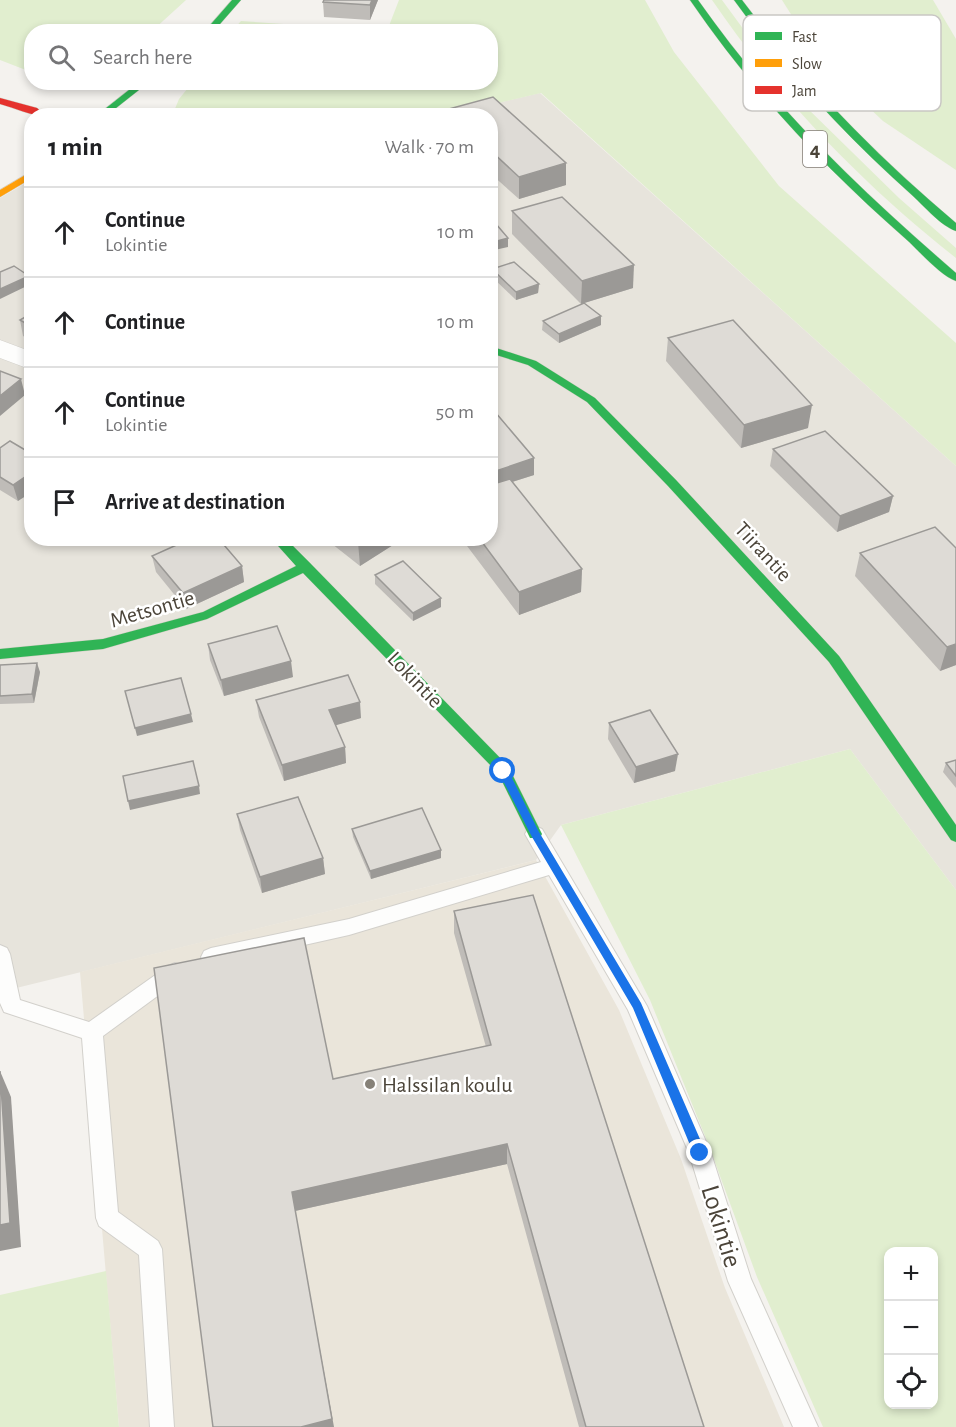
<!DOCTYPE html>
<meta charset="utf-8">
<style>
body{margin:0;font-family:"Alegreya Sans",sans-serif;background:#f6f6f6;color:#202124}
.controls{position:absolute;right:18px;bottom:18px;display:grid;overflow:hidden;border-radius:12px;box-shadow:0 3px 9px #0003}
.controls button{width:54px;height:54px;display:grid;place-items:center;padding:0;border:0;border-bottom:2px solid #e0e0e0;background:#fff;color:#202124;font:30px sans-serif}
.stop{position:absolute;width:18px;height:18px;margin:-14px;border:4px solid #1a73e8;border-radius:50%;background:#fff}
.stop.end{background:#1a73e8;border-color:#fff;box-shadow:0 2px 6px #0008}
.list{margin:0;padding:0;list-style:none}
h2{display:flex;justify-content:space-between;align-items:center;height:78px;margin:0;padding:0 24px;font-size:26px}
h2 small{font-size:20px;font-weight:400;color:#757577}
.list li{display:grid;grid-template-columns:39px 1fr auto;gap:18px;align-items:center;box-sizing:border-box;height:90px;padding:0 24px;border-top:2px solid #e0e0e0}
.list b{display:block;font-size:22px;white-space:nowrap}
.list p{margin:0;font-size:20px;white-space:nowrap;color:#757577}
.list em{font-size:20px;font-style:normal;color:#757577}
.icon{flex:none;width:33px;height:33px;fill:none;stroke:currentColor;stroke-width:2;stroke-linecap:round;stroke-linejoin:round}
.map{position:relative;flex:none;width:956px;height:1427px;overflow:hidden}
.search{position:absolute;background:#fff;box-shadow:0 3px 9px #0003;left:24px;top:24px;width:474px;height:66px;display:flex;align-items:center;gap:15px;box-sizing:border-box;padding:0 21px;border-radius:24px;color:#757577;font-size:22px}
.panel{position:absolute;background:#fff;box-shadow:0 3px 9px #0003;left:24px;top:108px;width:474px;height:438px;border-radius:24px}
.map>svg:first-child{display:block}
.residential{fill:#e7e4dc}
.education{fill:#eae5da}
.green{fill:#e1eecf;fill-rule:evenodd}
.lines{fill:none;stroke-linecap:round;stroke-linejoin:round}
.lane-casing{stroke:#d2d0cb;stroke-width:2}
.street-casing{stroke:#d2d0cb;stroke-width:1}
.fast-casing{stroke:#d3cfc5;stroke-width:1}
.slow-casing{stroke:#d3cfc5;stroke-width:1}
.jam-casing{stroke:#d3cfc5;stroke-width:1}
.lane{fill:#fdfdfc;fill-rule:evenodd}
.street{fill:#fdfdfc;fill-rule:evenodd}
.fast{fill:#30b455;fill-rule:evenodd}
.slow{fill:#ff9f0a;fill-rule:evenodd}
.jam{fill:#e5322d;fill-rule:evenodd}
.wall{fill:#bfbcb8}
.shaded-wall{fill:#9b9996}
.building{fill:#dedbd6;stroke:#9b9996;stroke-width:1.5}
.route{fill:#1a73e8}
.poi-dot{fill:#868178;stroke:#fff;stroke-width:2}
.labels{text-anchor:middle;stroke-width:5;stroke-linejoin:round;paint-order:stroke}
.shield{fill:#fff;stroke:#817c74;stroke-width:1.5}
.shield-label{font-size:21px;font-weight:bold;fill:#4b4439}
.street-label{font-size:22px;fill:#4b4439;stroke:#fff}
.poi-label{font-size:22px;fill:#4b4439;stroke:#fff;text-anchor:start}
.near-street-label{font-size:27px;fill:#4b4439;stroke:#fff}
.key{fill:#fff;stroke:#c9c7c4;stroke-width:1.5}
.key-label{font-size:16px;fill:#4b4439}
</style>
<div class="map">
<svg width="956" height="1427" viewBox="0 0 956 1427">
<rect width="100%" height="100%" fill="#f4f2ee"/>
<path class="residential" d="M540,93L956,466V890L850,749L561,825L536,860L0,992V198L31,180L32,538H490V116L447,115Z"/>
<path class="education" d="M536,860L619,1010L681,1159L725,1288L784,1427H119L80,972Z"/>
<g class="green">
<path d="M0,0H186L152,31L32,32L31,72L0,60Z"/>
<path d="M399,0H645L674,52L779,186L956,343V466L541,93L447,115L172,116L179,99L192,83L490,82V32L232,31L241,21L387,31Z"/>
<path d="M712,0H722L777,75L803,104L899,198L956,248V258C863,185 779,98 712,0Z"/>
<path d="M782,0H933L956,39V170L883,121L821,62Z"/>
<path d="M850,749L956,890V1427H823L757,1277L709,1146L650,1000L561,825ZM888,1252H934V1404H888Z"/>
<path d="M106,1271L119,1427H0V1295Z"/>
</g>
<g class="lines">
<defs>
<g id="lane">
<path d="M535,826L542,829L647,1006L711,1153L751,1279L818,1427H793L728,1281L689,1153L628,1010L549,875L349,935L211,966L204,963L201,957L204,951L211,948L349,919L541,862L525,834L528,829Z"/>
<path d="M0,945L7,948L10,954L20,1000L89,1022L168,966L175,963L182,966L185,972L182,978L103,1036L118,1212L158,1241L162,1249L174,1427H150L139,1255L99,1226L96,1218L82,1038L4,1012L0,1003Z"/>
</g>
<path id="street" d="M0,340L32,352V370L0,358Z"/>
<g id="fast">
<path d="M232,0H241L213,32H204Z"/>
<path d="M690,0H698C774,108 857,187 956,273V281C941,276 919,251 907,240C823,166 754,93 690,0Z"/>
<path d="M734,0H742C805,83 877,156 956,223V231C941,226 925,207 913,196C847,137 786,72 734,0Z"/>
<path d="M139,82H149L106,116H96Z"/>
<path d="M490,346L536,361L595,398L676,480L839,656L956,825V842L951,840L829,662L668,486L587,402L528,365L490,353Z"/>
<path d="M271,538H285L310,563L508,766L542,834L540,838H530L498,773L303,573L207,619L103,649L0,659V649L103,639L203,612L296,566Z"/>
</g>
<path id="slow" d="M32,171V178L0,197V190Z"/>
<path id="jam" d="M0,98L37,108L46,116C31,116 15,108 0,104Z"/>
</defs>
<use href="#lane" class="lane-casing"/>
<use href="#street" class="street-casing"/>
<use href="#fast" class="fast-casing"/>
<use href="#slow" class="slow-casing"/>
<use href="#jam" class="jam-casing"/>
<use href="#lane" class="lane"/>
<use href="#street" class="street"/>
<use href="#fast" class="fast"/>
<use href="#slow" class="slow"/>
<use href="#jam" class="jam"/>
</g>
<g class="wall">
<path d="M378,0L370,20L324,17L323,2Z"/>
<path d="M493,97L566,163V185L519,199L490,173V116Z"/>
<path d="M512,211L633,288L581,304L512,234Z"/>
<path d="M32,222V240L28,224Z"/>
<path d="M492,269L539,284L538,293L516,300L492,277Z"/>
<path d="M32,313V341L23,336L20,320Z"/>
<path d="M601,316V325L559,343L542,330L543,321Z"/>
<path d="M668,338L808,428L741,448L666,361Z"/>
<path d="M490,406L534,475L512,482L582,569L581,592L519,615L461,538H490Z"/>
<path d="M0,448L32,454L18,501L0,490Z"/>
<path d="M773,449L893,496L889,512L837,532L770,466Z"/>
<path d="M327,538H404L360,566L327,540Z"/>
<path d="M956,548V665L940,671L855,576L860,553Z"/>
<path d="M152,556L242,566L244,582L186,609L156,572Z"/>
<path d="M375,575L441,607L413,621L375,584Z"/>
<path d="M208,644L293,677L224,696L210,660Z"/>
<path d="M0,665L40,672L34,703L0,704Z"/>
<path d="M256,700L361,718L335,725L345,747L346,763L284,781L259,717Z"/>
<path d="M609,723L675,771L634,783L608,739Z"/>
<path d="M956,760V788L943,772L946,763Z"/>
<path d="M237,814L323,858L325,874L262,893L240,830Z"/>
<path d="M352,829L441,858L371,879L353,837Z"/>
<path d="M454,911L704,1427H579L507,1164L295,1211L213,1427L333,1079L486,1047L454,933Z"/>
</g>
<g class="shaded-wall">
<path d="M372,0H378L370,20V5Z"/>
<path d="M566,163V185L519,199V177Z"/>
<path d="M508,238V247L490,251V243Z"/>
<path d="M634,265L633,288L581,304L582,281Z"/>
<path d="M29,276L31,284L0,299V289Z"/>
<path d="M539,284L538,293L516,300V292Z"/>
<path d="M601,316V325L559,343V334Z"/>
<path d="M21,379L25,395L0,416V396Z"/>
<path d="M812,405L808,428L741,448L744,425Z"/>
<path d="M534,458V475L490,489V473Z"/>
<path d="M32,472V492L18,501L13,485Z"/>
<path d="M893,496L889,512L837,532L840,516Z"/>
<path d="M364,538H404L360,566L358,542Z"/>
<path d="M242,566L244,582L186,609L183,593Z"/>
<path d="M582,569L581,592L519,615V592Z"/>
<path d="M441,598V607L413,621V613Z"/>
<path d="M956,644V665L940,671L947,647Z"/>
<path d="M291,661L293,677L224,696L221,680Z"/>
<path d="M37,663L40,672L34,703L32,694Z"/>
<path d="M360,702L361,718L330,727L329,710Z"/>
<path d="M191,714L193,722L137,736L135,728Z"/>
<path d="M345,747L346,763L284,781L282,765Z"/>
<path d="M678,754L675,771L634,783L636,767Z"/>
<path d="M199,786L200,794L130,810L128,801Z"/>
<path d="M441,850V858L371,879L370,871Z"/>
<path d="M323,858L325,874L262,893L260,877Z"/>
<path d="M0,1071L11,1097L21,1247L0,1251Z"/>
<path d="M507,1144V1164L295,1211L334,1427H301L292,1192Z"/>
</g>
<g class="building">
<path d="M324,0H372L370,5L323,2Z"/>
<path d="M493,97L566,163L519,177L490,150V116H423Z"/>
<path d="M562,197L634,265L582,281L512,211Z"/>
<path d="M496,224L508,238L490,243V226Z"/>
<path d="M514,262L539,284L516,292L492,269Z"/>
<path d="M14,266L29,276L0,289V272Z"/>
<path d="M584,303L601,316L559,334L543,321Z"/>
<path d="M32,313V327L20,320Z"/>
<path d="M733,320L812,405L744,425L668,338Z"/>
<path d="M0,371L21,379L0,396Z"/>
<path d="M490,406L534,458L490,473Z"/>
<path d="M825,431L893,496L840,516L773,449Z"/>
<path d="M10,441L32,454V472L13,485L0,477V448Z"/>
<path d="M510,479L582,569L519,592L479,538H490V485Z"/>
<path d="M935,527L956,548V644L947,647L860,553Z"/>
<path d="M192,538H218L242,566L183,593L152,556Z"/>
<path d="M353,538H364L358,542Z"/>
<path d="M403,561L441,598L413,613L375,575Z"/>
<path d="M277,626L291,661L221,680L208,644Z"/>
<path d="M37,663L32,694L0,696V665Z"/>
<path d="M348,675L360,702L329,710L345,747L282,765L256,700Z"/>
<path d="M181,678L191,714L135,728L125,691Z"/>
<path d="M650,710L678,754L636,767L609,723Z"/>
<path d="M956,760V776L946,763Z"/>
<path d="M193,761L199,786L128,801L123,776Z"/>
<path d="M298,797L323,858L260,877L237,814Z"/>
<path d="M422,808L441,850L370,871L352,829Z"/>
<path d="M533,895L704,1427H586L507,1144L292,1192L332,1419L301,1427H213L154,968L304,938L333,1079L491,1045L454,911Z"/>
<path d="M0,1071L10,1223L0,1225Z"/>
</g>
<path class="route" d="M503,767L507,768L539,832L641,1003L706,1153L704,1157H695L633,1008L532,837L498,771Z"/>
<circle class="poi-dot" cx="370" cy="1084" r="6"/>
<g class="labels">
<rect class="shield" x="803" y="131" width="24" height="36" rx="4.5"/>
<g class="shield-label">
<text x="815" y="156">4</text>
</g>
<g class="street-label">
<text transform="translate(764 551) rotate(47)" y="8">Tiirantie</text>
<text transform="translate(152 608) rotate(-16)" y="8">Metsontie</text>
<text transform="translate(416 679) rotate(46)" y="8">Lokintie</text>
</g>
<g class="poi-label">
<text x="382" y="1092">Halssilan koulu</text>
</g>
<g class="near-street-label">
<text transform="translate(722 1226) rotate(73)" y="9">Lokintie</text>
</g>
</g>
<rect x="743" y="15" width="198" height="96" rx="9" class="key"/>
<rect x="755" y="32" width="27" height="8" fill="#30b455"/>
<rect x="755" y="59" width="27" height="8" fill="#ff9f0a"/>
<rect x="755" y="86" width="27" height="8" fill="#e5322d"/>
<g class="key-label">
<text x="792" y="42">Fast</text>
<text x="792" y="69">Slow</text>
<text x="792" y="96">Jam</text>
</g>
</svg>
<div class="controls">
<button>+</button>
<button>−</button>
<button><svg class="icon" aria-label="locate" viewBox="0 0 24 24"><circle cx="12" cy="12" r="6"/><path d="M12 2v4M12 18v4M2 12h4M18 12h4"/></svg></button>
</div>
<div class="stop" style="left:503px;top:771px"></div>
<div class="stop end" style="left:700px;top:1153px"></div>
<div class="search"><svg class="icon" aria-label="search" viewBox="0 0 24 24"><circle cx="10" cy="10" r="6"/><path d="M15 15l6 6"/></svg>Search here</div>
<section class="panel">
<h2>1 min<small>Walk · 70 m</small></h2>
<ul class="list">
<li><svg class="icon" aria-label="ahead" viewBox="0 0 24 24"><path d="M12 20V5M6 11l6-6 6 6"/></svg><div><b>Continue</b><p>Lokintie</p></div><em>10 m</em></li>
<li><svg class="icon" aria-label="ahead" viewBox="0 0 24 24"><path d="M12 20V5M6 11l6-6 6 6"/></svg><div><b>Continue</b></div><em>10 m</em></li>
<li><svg class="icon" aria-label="ahead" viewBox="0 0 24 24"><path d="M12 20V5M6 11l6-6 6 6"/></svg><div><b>Continue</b><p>Lokintie</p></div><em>50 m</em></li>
<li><svg class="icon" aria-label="arrive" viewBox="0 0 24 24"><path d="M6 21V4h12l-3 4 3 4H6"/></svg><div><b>Arrive at destination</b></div></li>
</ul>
</section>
</div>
